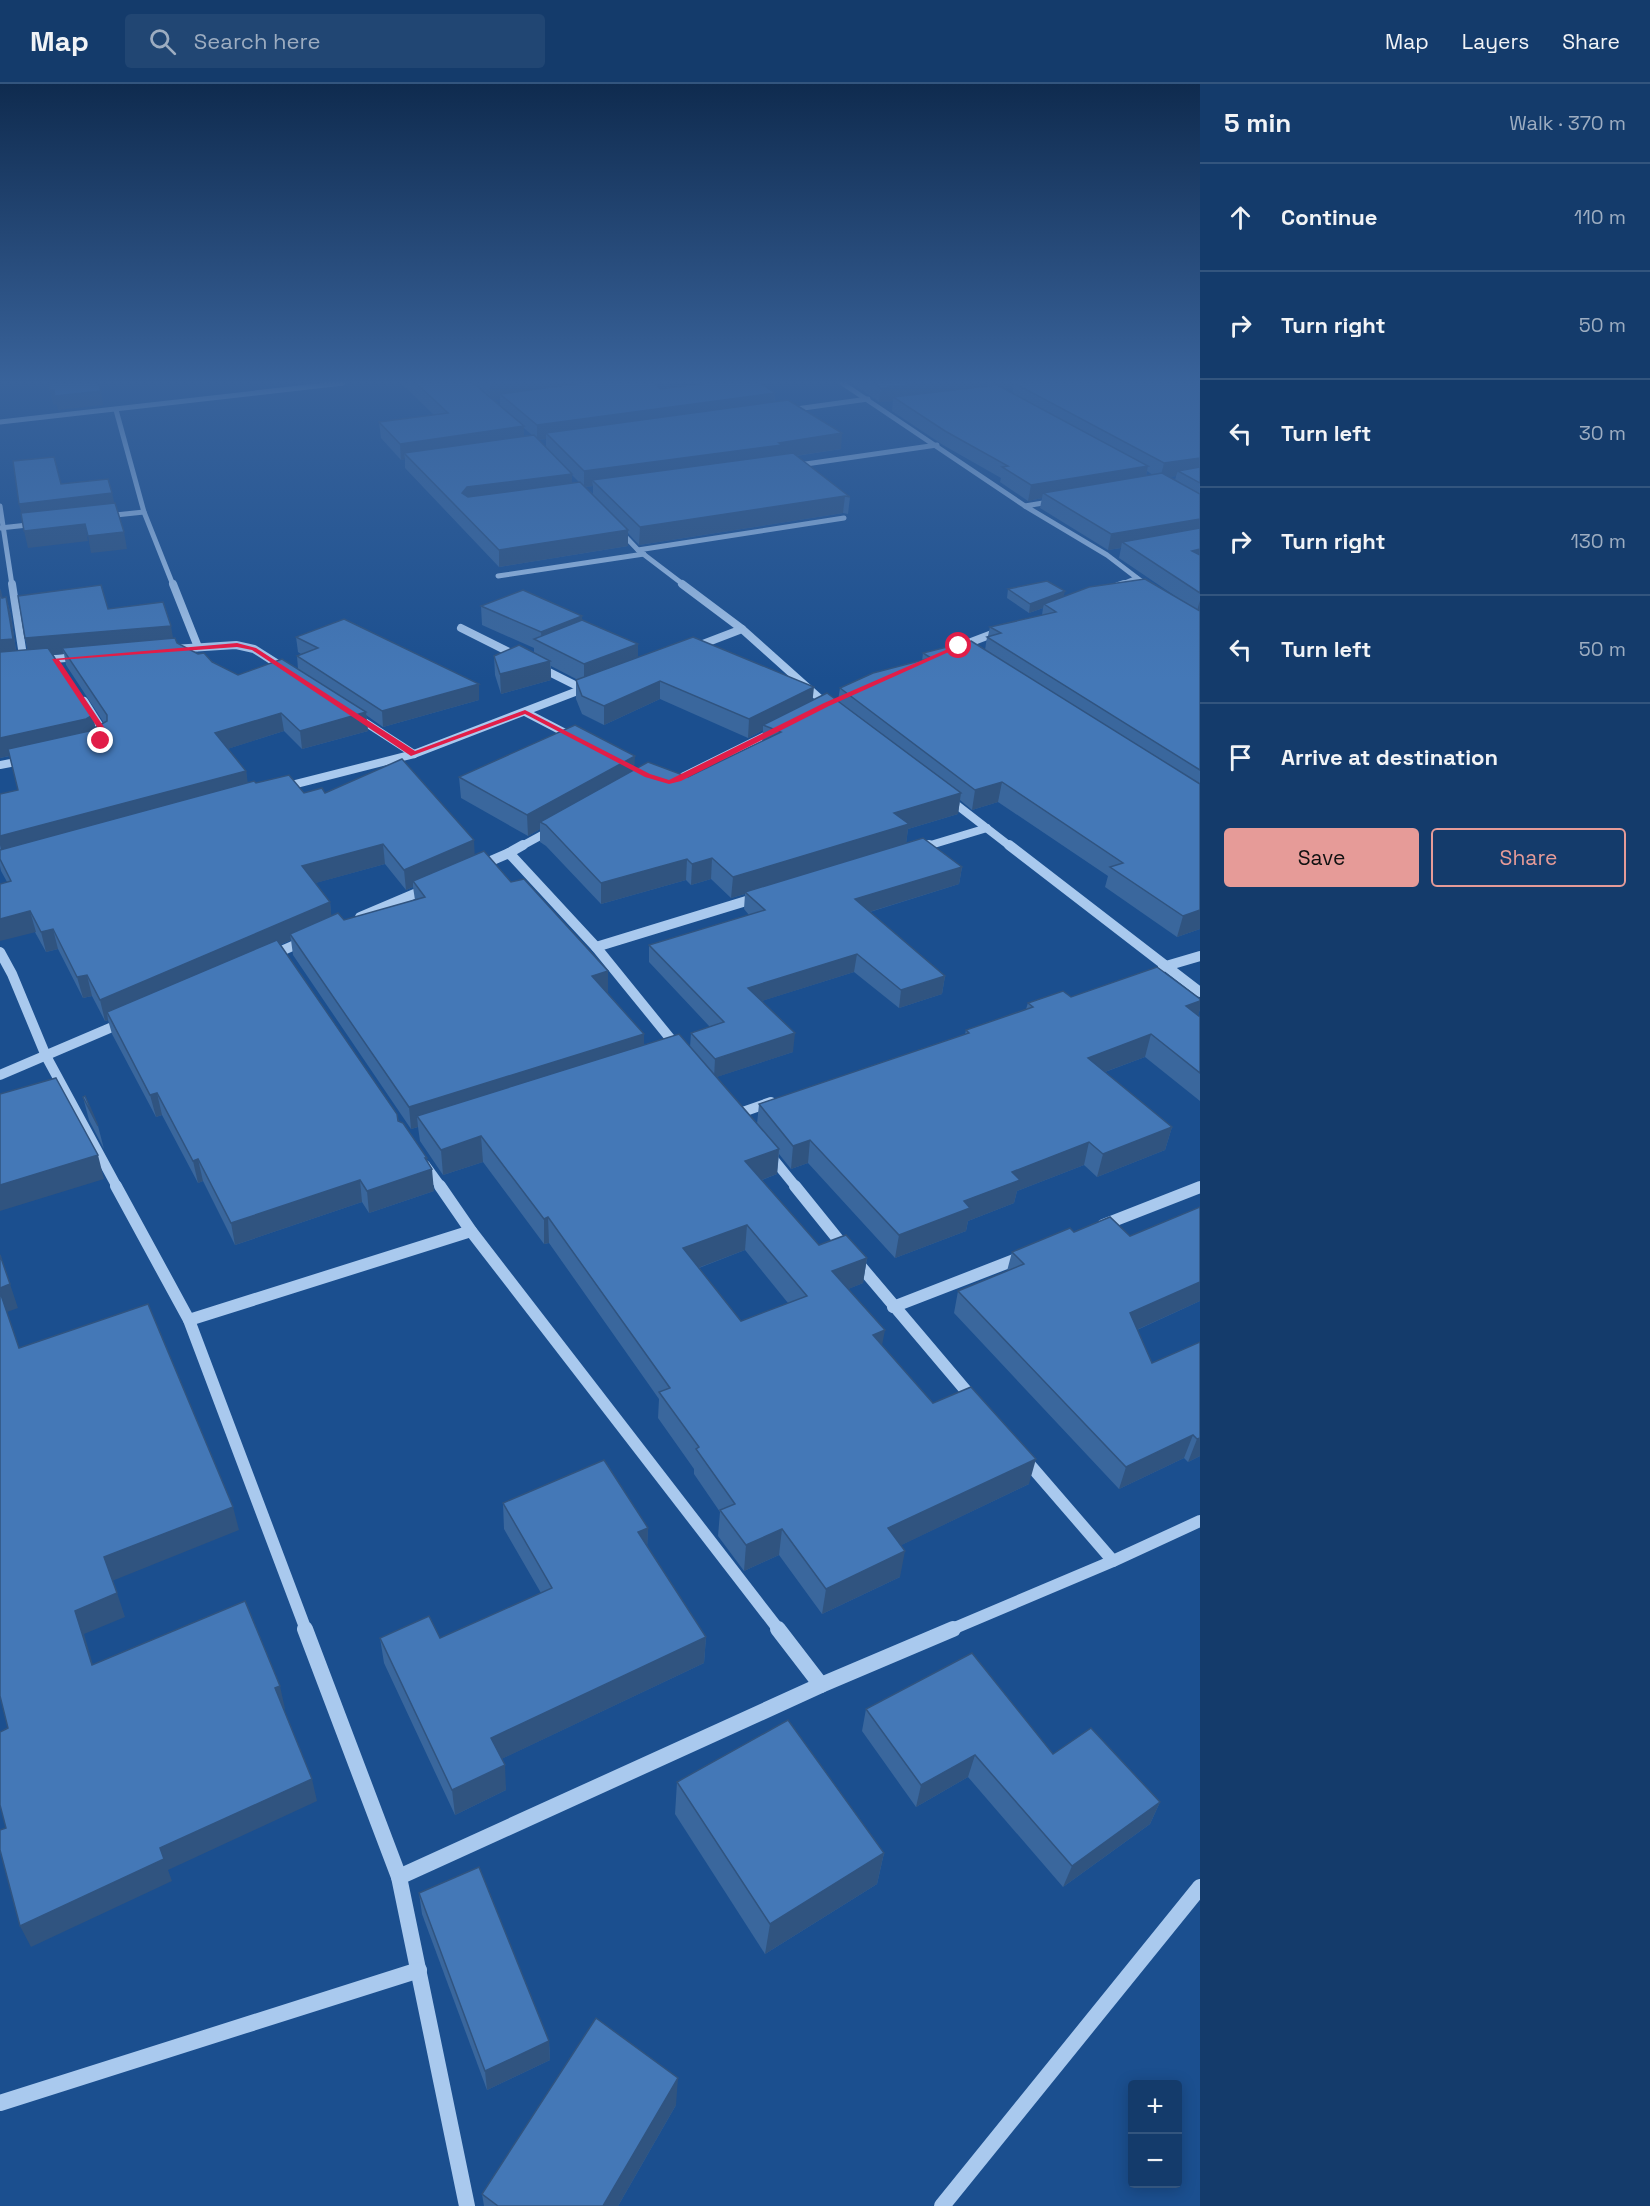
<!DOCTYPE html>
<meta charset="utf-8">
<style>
body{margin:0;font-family:"Space Grotesk",sans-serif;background:#214673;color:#f1f3f6}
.controls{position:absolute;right:18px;bottom:18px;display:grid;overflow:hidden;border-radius:6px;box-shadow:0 3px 15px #0003}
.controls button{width:54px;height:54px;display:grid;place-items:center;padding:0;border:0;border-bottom:2px solid #33557e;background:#143b6b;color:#f1f3f6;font:30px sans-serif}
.stop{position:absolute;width:18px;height:18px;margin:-14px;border:4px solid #e11d48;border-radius:50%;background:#fff}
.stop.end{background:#e11d48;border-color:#fff;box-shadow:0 2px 6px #0008}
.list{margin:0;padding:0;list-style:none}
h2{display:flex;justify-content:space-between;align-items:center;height:78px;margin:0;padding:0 24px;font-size:26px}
h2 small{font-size:20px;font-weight:400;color:#9dadc1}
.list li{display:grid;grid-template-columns:39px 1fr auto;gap:18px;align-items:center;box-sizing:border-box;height:108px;padding:0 24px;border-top:2px solid #33557e}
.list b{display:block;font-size:22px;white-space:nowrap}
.list em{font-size:20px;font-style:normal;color:#9dadc1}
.actions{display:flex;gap:12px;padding:18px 24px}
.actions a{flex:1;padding:14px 0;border:2px solid #e69b98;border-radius:6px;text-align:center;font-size:21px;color:#e69b98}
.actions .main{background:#e69b98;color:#111}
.icon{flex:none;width:33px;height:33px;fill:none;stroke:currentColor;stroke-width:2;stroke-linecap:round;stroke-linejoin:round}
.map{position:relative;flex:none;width:1200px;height:2122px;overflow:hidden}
header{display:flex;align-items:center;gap:36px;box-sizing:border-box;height:84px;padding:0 30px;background:#143b6b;border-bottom:2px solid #33557e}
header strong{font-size:28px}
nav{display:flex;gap:33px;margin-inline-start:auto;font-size:21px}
.search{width:420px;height:54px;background:#214673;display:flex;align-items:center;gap:15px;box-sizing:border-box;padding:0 21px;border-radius:6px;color:#9dadc1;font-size:22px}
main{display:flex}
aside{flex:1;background:#143b6b}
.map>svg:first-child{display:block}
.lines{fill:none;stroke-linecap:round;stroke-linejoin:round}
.minor-far4{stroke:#a9c9ee;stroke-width:5}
.minor-far3{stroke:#a9c9ee;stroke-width:8}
.minor-far2{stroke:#a9c9ee;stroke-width:10}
.minor-far1{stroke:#a9c9ee;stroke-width:12}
.minor{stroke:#a9c9ee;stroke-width:16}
.wall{fill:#3a679d;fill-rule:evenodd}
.shaded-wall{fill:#305480}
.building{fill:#4478b7;stroke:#305480;stroke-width:1.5;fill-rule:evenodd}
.route{fill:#e11d48}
</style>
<header>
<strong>Map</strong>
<div class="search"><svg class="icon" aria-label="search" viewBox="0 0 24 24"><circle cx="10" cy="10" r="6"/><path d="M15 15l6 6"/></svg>Search here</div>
<nav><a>Map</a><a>Layers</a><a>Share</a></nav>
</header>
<main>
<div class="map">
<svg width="1200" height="2122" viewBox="0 0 1200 2122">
<rect width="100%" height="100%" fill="#1b4f8f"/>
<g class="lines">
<g class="minor-far4">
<path d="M842,299L1025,422"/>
<path d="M116,326L144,428L173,501"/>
<path d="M789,326L868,315"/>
<path d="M0,338L343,299"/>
<path d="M792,382L937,361"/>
<path d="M1055,417L1025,422L1107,471L1137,494"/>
<path d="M0,422L12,501"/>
<path d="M106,432L144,428"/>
<path d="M0,444L37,440"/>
<path d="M619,446L638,466L684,501"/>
<path d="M638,466L844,434"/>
<path d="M498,492L644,470"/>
<path d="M1120,501L1137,494L1147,501"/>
</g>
<g class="minor-far3">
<path d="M12,500L24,578"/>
<path d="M173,500L198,563"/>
<path d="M682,500L742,545"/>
<path d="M1145,500L1150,503"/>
<path d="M1118,502L1124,500"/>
<path d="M461,544L517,572"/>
<path d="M695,563L742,545L827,621"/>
<path d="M958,563L1000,547"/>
<path d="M173,565L236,561L254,565L284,584"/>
<path d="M42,576L77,573"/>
<path d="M539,583L583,605"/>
<path d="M84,617L106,652"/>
<path d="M525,628L573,653"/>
<path d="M357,633L414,670"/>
<path d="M0,681L26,676"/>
<path d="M674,697L775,647"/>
<path d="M284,703L414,670L588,603"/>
<path d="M949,715L1011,763"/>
<path d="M520,763L553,745"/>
<path d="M924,763L987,744"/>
</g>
<g class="minor-far2">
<path d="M1009,761L1166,882L1200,872"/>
<path d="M920,764L929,761"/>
<path d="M509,769L523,761"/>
<path d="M479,782L509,769L596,863L678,964"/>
<path d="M360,833L426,805"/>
<path d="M596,863L756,814"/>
<path d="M0,868L12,890L46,972L117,1103"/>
<path d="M272,871L304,857"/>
<path d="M1163,883L1166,882L1200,908"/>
<path d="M0,991L124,938"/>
<path d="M737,1030L771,1018"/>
<path d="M770,1071L796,1103"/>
<path d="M425,1081L441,1103"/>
</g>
<g class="minor-far1">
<path d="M116,1102L189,1236L306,1546"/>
<path d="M440,1102L471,1147L779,1546"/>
<path d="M795,1102L845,1164"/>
<path d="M1103,1141L1200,1103"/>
<path d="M857,1178L973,1315"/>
<path d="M893,1223L1022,1173"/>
<path d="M189,1236L471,1147"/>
<path d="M1024,1374L1113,1477"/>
<path d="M950,1546L1113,1477L1200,1437"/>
</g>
<g class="minor">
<path d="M305,1545L399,1793L467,2122"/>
<path d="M778,1545L821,1601"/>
<path d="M399,1793L821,1601L953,1545"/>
<path d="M0,2019L419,1886"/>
<path d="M942,2122L1200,1803"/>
</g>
</g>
<g class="wall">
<path d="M401,299H654L661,305L775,309V318L841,365L796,372L850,413L848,430L843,429L639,461L628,449V462L499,483L405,384V375L401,376L381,354L379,338L434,331ZM500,315V322L493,316ZM524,344L532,351L524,352ZM546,355V364L538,356ZM572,391L579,398L572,399ZM593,402V410L585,403Z"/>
<path d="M852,299H981V303L991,302L985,299H1200V845L1177,853L1105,803L1108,792L998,718L972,726L960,716L958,730L908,745L906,759L962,783L959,800L870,828L945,892L942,910L899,924L854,888L761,917L793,968L716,993L757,1040L759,1020L965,950L966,946L1026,925L1028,919L1071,913L1200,915V925L1198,931L1200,933V1017L1145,973L1105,988L1172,1043L1165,1066L1097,1093L1084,1081L1017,1107L1014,1119L968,1137L966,1147L895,1174L808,1079L791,1085L779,1070L777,1090L762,1096L819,1161L867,1174L863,1199L848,1205L882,1261L933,1319L1029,1400L901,1461L900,1493L822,1530L779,1471L744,1487L718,1452L720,1428L694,1390V1385L658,1334L659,1315L549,1159L544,1160L483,1078L443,1091L420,1057L418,1043L411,1045L293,871L291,856L280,861L427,1078L434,1107L369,1129L362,1118L235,1161L203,1097L198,1099L162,1031L156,1033L112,950L108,936L105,937L92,912L83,914L58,865L46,868L1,787L0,782V710L18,706L10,672L0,674V504L2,514L6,513L11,531L16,567L28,566L25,554L108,525L173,554L177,559L238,591L298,585L297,572L301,570L298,568L296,553L479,616L383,643L366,631L368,647L302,665L284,647L227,665L246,687L247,699H256L304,709H325L475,771L608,908H607L644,950V961L690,963L691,949L710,943L649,878V861L749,831L744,825L745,810L731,814L711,795L691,801L686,796L601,820L546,762L540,758V745L528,752L461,714L459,693L634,686L688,693L762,658L763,646L748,654L660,615L604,641L582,630L576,615V596H578L551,582V596L501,610L495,591L494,572L534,569V564L482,541L481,522L583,536L638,573L813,616L838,617L840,604L922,577L923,569L985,566L987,553L988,552L990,543L1042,531L1043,524L1029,529L1007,514L1008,505L1064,512L1178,514L1119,474L1121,464L1108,466L1040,424L1042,414L1028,417L1000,398L1001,394L943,361L892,327L893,317L879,318ZM1013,303V310L1003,304ZM1147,387L1153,391L1146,392ZM1176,392L1175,397L1169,393ZM53,570H64L66,581L104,639L96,644ZM385,780L406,806L413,803L415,816L344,836L331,832L330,818L315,799ZM745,1166L788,1219L741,1237L699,1184Z"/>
<path d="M83,1013L98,1042L104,1065L89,1036Z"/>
<path d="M1200,1123V1217L1137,1246L1152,1279L1200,1258V1372L1188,1378L1184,1374L1119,1405L954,1229L958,1207L1007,1187L1012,1168L1074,1148L1130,1152Z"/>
<path d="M503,1419L648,1444L647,1463L706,1553L704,1579L501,1675L506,1706L455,1731L384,1579L380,1554H440L541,1509L504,1445Z"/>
<path d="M866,1625L1053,1670L1160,1718L1150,1740L1063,1803L968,1693L916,1723L862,1647Z"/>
<path d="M677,1698L884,1769L877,1800L765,1870L675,1730Z"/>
<path d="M419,1809L549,1957L550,1976L487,2006L422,1830Z"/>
<path d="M676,2021L618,2122H484L482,2110Z"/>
</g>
<g class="shaded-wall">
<path d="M503,299H603L500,310V315L490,316V301Z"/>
<path d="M926,299H981L980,307L893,313V317L879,318L881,304Z"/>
<path d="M998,299H1014L1013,303L997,305Z"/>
<path d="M50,306H54L57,320L53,321Z"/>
<path d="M101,307L103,321L58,326L55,312Z"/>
<path d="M775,309L774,323L546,349V355L537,356V341Z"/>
<path d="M524,342V358L404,369L405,375L401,376L400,360Z"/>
<path d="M842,349L841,365L781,374L592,396L593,402L584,403V387Z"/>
<path d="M1200,374V389L1178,387L1176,392L1160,395L1164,379Z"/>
<path d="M1148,382L1145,397L1043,409L1042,414L1028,417L1031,401Z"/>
<path d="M572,390V405L467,419L462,409L467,403Z"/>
<path d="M112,409L116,426L23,437L19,420Z"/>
<path d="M845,412L843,429L639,461L640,443Z"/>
<path d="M1200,435V450L1122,458L1121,464L1108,466L1111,450Z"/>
<path d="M85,440L88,457L28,464L24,447Z"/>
<path d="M628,446V462L499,483V466Z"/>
<path d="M124,448L127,465L91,469L88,452Z"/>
<path d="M1200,465V481L1192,467Z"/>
<path d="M1065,507L1063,516L1044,520L1043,524L1029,529L1030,520Z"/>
<path d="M6,513L11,531L17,574L0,575V556Z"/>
<path d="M1200,516V527H1197Z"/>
<path d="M582,532L583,550L542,559L541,548Z"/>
<path d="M171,542L174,560L62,564L64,570L29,573L25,554Z"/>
<path d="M638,560V578L584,599V580Z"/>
<path d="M550,577L551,596L501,610L500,590Z"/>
<path d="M660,597V615L604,641V622Z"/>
<path d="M479,600V616L383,643L382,627Z"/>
<path d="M814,603L812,621L763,641V646L748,654L749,635Z"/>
<path d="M366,628L368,647L302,665L300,647Z"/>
<path d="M281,629L284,647L218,668L215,649Z"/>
<path d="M93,631L97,651L90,654L0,674V654Z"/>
<path d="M635,672L634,692L546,741L540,738V745L528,752L527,731Z"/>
<path d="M246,687L249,706L3,772L0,761V752Z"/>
<path d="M1002,698L998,718L972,726L975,706Z"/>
<path d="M961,709L958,730L908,745L906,761L745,808V810L731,814L733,793L894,729Z"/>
<path d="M474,756L475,776L413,797V803L406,806L404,786Z"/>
<path d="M383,760L385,780L305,802L302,782Z"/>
<path d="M712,774L711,795L691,801L692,780Z"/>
<path d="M687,775L686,796L601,820V799Z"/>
<path d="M962,783L959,800L853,833L855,815Z"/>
<path d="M330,818L332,838L290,850L291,856L110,935L107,928L108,936L105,937L100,916Z"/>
<path d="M1200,826V845L1177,853L1183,832Z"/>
<path d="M30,827L36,848L0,857V835Z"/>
<path d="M53,845L58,865L46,868L41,848Z"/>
<path d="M857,870L854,888L746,922L748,904Z"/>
<path d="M608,887V908L592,913V892Z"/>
<path d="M87,891L92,912L83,914L77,893Z"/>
<path d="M945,892L942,910L899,924L901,906Z"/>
<path d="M1200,917V925L1196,939L1186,922Z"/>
<path d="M795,949L793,968L714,994L715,975Z"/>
<path d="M644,950V971L417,1032L418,1043L411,1045L409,1023Z"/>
<path d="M1151,950L1145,973L1083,996L1088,974Z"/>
<path d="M157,1009L162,1031L156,1033L150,1011Z"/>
<path d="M1172,1043L1165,1066L1097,1093L1103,1070Z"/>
<path d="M481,1052L483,1078L443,1091L441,1066Z"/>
<path d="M810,1056L808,1079L791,1085L793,1062Z"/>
<path d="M1089,1058L1084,1081L1017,1107L1014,1119L968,1137L966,1147L895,1174L899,1151L964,1117L1012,1088Z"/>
<path d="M779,1065L777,1090L743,1103L745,1077Z"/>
<path d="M98,1071L104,1095L0,1127V1101Z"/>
<path d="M425,1074H427L428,1086L432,1085L434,1107L369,1129L367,1107Z"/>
<path d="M198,1075L203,1097L198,1099L193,1077Z"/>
<path d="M360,1096L362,1118L235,1161L231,1139Z"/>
<path d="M548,1133L549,1159L544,1160V1135Z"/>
<path d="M747,1141L745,1166L682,1190L683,1164Z"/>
<path d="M0,1170L18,1224L7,1228L0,1208Z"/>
<path d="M867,1174L863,1199L829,1213L832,1187Z"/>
<path d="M1200,1198V1217L1123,1252L1130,1229Z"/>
<path d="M885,1246L880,1272L873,1251Z"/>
<path d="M1193,1351L1184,1374L1119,1405L1126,1383Z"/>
<path d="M1200,1354V1372L1188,1378L1197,1355Z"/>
<path d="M1036,1375L1029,1400L883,1470L888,1444Z"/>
<path d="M233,1423L239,1446L112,1497L104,1473Z"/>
<path d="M648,1444L647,1470L638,1448Z"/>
<path d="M782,1445L779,1471L744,1487L746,1461Z"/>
<path d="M905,1467L900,1493L822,1530L826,1505Z"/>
<path d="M117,1509L125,1533L84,1550L100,1605L92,1581L75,1527Z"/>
<path d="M706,1553L704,1579L493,1679L491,1654Z"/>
<path d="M280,1602L285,1625L281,1627L275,1604Z"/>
<path d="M975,1671L968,1693L916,1723L921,1701Z"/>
<path d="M505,1681L506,1706L455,1731L452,1706Z"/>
<path d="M312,1695L317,1717L168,1786L172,1797L31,1863L20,1842L160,1764Z"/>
<path d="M1160,1718L1150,1740L1063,1803L1072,1782Z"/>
<path d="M884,1769L877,1800L765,1870L770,1840Z"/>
<path d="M549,1957L550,1976L487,2006L485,1987Z"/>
<path d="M678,1994L676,2021L618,2122H603Z"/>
</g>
<g class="building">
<path d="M49,299H98L101,307L55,312L54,306H50Z"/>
<path d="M416,299H473L524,342L400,360L379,338L448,329Z"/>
<path d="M488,299H503L490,301Z"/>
<path d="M582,299H654L661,305L706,299H760L775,309L537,341L500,310Z"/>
<path d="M874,299H926L881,304Z"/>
<path d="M1014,299H1200V374L1164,379Z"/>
<path d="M997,301L1148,382L1031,401L1002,383L1008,382L945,347L893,313Z"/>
<path d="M788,316L842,349L779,359L782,361L584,387L546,349Z"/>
<path d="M534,351L572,390L467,403L462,409L468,413L580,398L628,446L499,466L404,369Z"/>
<path d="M793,369L850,413L845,412L640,443L592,396Z"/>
<path d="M54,373L61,400L108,395L112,409L19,420L13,377Z"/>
<path d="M1200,383V399L1178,387Z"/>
<path d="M1162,389L1200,410V435L1111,450L1043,409Z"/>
<path d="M115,419L124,448L88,452L85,440L24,447L21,429Z"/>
<path d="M1200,444V465L1192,467L1200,471V509L1122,458Z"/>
<path d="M1145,495L1200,527V686L987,553L1001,549L990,543L1056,528L1044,520L1089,503Z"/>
<path d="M1047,497L1065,507L1030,520L1008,505Z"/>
<path d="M101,501L108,525L163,518L171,542L25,554L18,512Z"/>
<path d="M0,506L2,514L6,513L13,555L0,556Z"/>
<path d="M523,506L582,532L541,548L481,522Z"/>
<path d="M344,535L479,600L382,627L297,572L318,564L296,553Z"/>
<path d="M582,536L638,560L584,580L534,555Z"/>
<path d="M693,553L814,603L749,635L660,597L604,622L582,612L576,596Z"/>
<path d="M175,554L177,559L198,570L204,569L212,578L238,591L282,575L366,628L300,647L281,629L215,649L246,687L0,752V710L18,706L8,665L89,647L107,637V631L62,564Z"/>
<path d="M971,557L1200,700V826L1183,832L1110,783L1123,779L1002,698L975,706L840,604L873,589L931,574L923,569Z"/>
<path d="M519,561L550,577L500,590L494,572Z"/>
<path d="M48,564L93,631L86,635L0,654V568Z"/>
<path d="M827,609L961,709L894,729L909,740L733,793L712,774L692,780L687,775L601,799L546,741L540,738L648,678L688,693L781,648L763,641Z"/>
<path d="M575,641L635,672L527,731L459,693Z"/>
<path d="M402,675L474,756L404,786L383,760L302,782L330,818L100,916L87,891L77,893L53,845L41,848L30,827L0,835V800L11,797L0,775V766L254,697L256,699L289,691L304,709L322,704L325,709Z"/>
<path d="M923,754L962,783L855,815L945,892L901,906L857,870L748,904L795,949L715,975L691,949L724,938L649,861L765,826L745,808Z"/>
<path d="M484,767L511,798L524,795L608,887L592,892L644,950L409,1023L290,850L338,829L344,836L425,813L413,797Z"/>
<path d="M277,856L397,1030L398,1037L403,1039L427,1074H425L432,1085L367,1107L360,1096L231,1139L198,1075L193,1077L157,1009L150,1011L107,928Z"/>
<path d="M1157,883L1200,915V917L1186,922L1200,933V989L1151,950L1088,974L1172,1043L1103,1070L1089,1058L1012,1088L1020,1096L964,1117L970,1124L899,1151L810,1056L793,1062L759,1020L969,949L966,946L1033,923L1028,919L1063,907L1071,913Z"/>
<path d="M679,950L779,1065L745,1077L819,1161L846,1151L867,1174L832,1187L885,1246L873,1251L933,1319L971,1303L1036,1375L888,1444L905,1467L826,1505L782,1445L746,1461L720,1426L735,1420L696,1365L699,1363L659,1308L670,1304L548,1133L544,1135L481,1052L441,1066L417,1032ZM747,1141L807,1212L741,1237L683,1164Z"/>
<path d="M56,994L98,1071L0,1101V1010Z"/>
<path d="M85,1012L98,1042L83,1013Z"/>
<path d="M1200,1123V1198L1130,1229L1152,1279L1200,1258V1354L1197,1355L1193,1351L1126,1383L958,1207L1024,1180L1012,1168L1070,1144L1074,1148L1110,1133L1130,1152Z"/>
<path d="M0,1171L10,1200L0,1204Z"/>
<path d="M0,1208L19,1264L148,1220L233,1423L104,1473L117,1509L75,1527L92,1581L245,1517L280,1602L275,1604L312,1695L160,1764L164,1775L20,1842L0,1766V1746L6,1744L0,1721V1648L8,1644L0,1612Z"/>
<path d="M604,1376L648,1444L638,1448L706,1553L491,1654L505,1681L452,1706L380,1554L429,1532L440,1554L552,1504L503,1419Z"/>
<path d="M972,1569L1053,1670L1091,1644L1160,1718L1072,1782L975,1671L921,1701L866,1625Z"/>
<path d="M788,1636L884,1769L770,1840L677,1698Z"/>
<path d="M479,1783L549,1957L485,1987L419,1809Z"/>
<path d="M596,1934L678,1994L603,2122H498L482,2110Z"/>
</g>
<linearGradient id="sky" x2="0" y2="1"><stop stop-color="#0f2b4f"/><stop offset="0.5" stop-color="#39639b"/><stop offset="1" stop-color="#39639b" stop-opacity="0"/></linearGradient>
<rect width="1200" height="596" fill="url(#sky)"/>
<path class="route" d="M237,559L256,564L415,667L525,626L650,690L669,696L824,619L957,561L962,562L829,622L681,697L669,700L645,693L525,630L411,672L252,566L237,563L59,576L108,649L109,652L101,659L98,657L102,652L101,649L52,575Z"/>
</svg>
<div class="controls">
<button>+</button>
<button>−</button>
</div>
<div class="stop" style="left:959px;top:562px"></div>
<div class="stop end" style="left:101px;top:657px"></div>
</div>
<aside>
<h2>5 min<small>Walk · 370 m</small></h2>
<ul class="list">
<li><svg class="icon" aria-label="ahead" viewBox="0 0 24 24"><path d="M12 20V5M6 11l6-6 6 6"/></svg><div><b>Continue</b></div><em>110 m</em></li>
<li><svg class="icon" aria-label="right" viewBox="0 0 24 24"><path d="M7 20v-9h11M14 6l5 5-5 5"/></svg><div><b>Turn right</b></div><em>50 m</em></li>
<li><svg class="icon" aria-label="left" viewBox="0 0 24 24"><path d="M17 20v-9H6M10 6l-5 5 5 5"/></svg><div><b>Turn left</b></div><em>30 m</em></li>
<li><svg class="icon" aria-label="right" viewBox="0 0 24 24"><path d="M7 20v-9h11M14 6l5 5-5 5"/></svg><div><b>Turn right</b></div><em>130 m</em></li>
<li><svg class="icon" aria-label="left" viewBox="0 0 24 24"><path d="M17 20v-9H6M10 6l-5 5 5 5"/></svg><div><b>Turn left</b></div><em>50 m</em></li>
<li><svg class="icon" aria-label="arrive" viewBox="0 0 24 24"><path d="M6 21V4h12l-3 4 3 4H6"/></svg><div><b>Arrive at destination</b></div></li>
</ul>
<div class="actions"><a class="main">Save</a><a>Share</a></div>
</aside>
</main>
